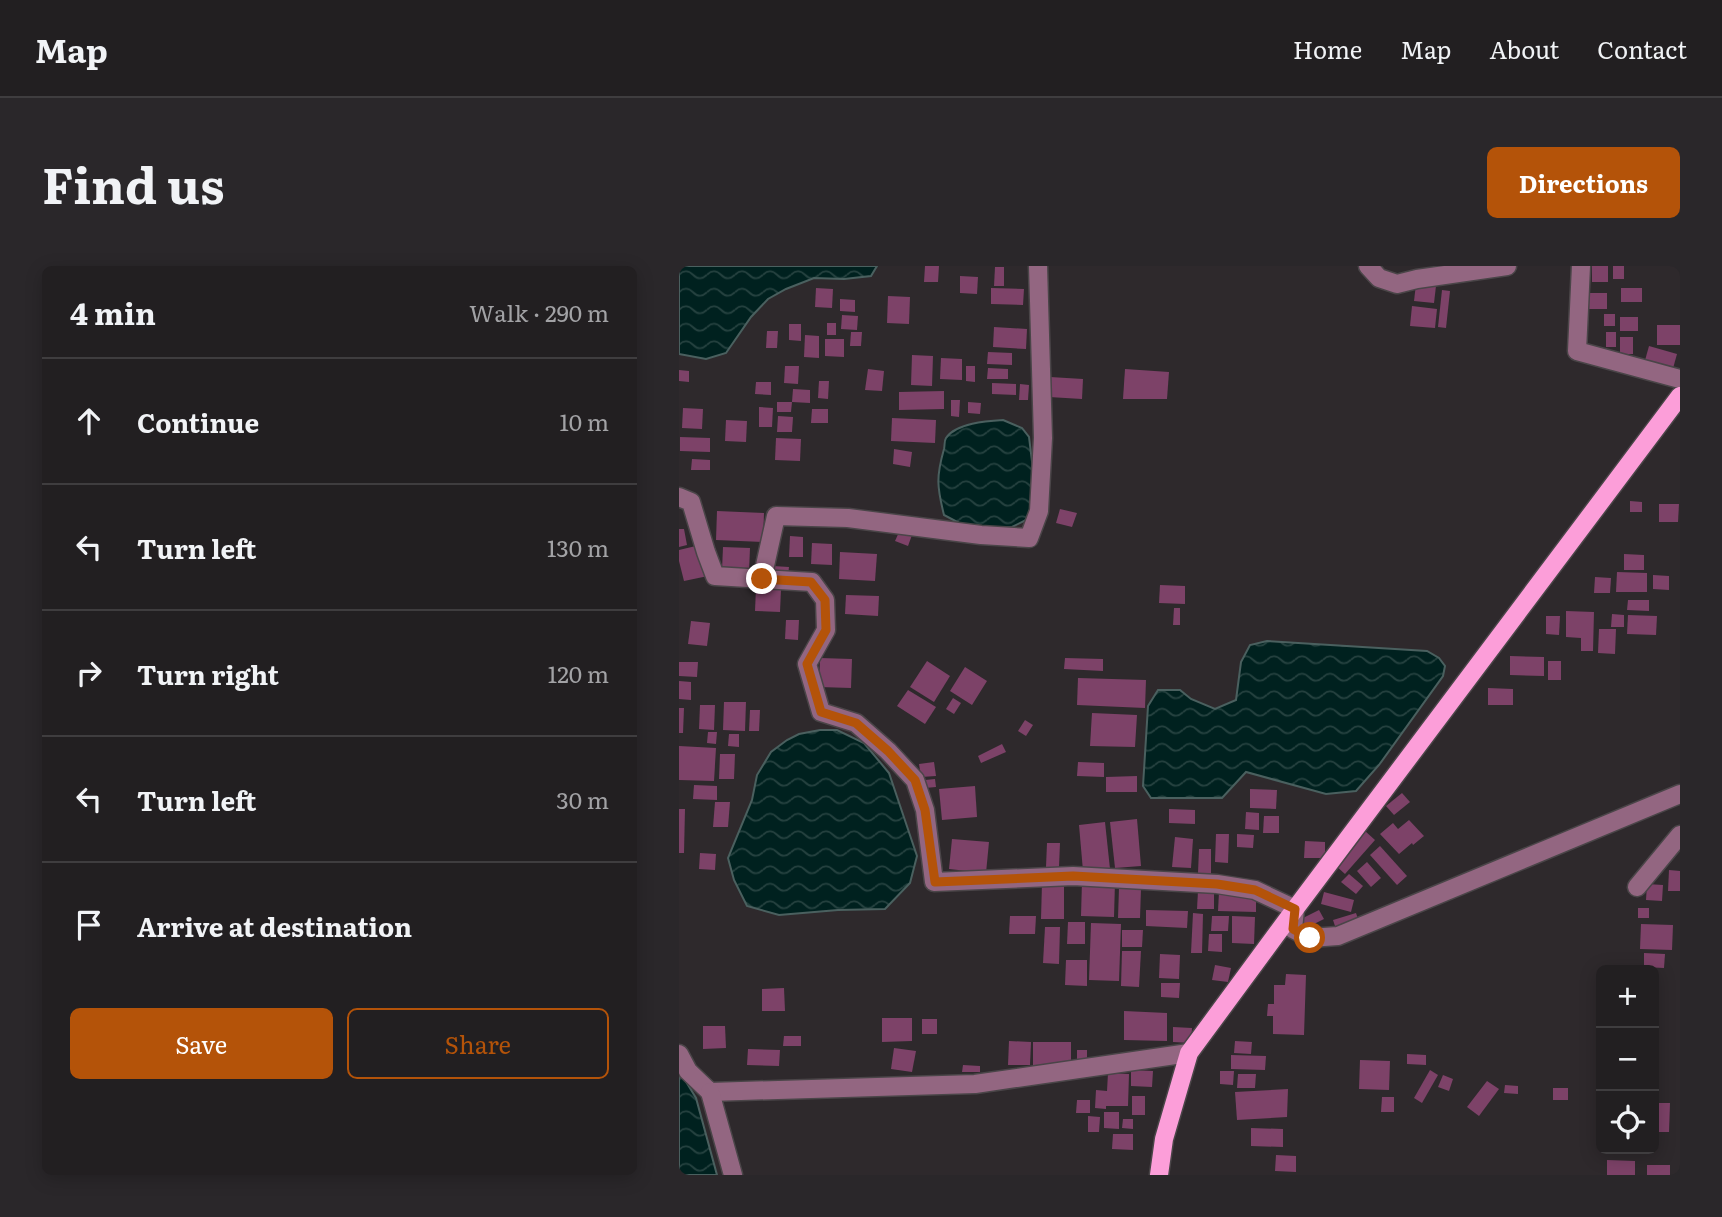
<!DOCTYPE html>
<meta charset="utf-8">
<style>
body{margin:0;font-family:Literata,serif;background:#2a272a;color:#f1f3f6}
.controls{position:absolute;right:21px;bottom:21px;display:grid;overflow:hidden;border-radius:10px;box-shadow:0 4px 18px #0003}
.controls button{width:63px;height:63px;display:grid;place-items:center;padding:0;border:0;border-bottom:2px solid #3f3d3f;background:#221f21;color:#f1f3f6;font:35px sans-serif}
.stop{position:absolute;width:21px;height:21px;margin:-16px;border:5px solid #b45309;border-radius:50%;background:#fff}
.stop.end{background:#b45309;border-color:#fff;box-shadow:0 2px 7px #0008}
.list{margin:0;padding:0;list-style:none}
h2{display:flex;justify-content:space-between;align-items:center;height:91px;margin:0;padding:0 28px;font-size:30px}
h2 small{font-size:23px;font-weight:400;color:#a2a2a5}
.list li{display:grid;grid-template-columns:46px 1fr auto;gap:21px;align-items:center;box-sizing:border-box;height:126px;padding:0 28px;border-top:2px solid #3f3d3f}
.list b{display:block;font-size:26px;white-space:nowrap}
.list em{font-size:23px;font-style:normal;color:#a2a2a5}
.actions{display:flex;gap:14px;padding:21px 28px}
.actions a{flex:1;padding:16px 0;border:2px solid #b45309;border-radius:10px;text-align:center;font-size:24px;color:#b45309}
.actions .main{background:#b45309;color:#fff}
.icon{flex:none;width:38px;height:38px;fill:none;stroke:currentColor;stroke-width:2;stroke-linecap:round;stroke-linejoin:round}
.map{position:relative;flex:none;width:1001px;height:909px;overflow:hidden;border-radius:10px}
header{display:flex;align-items:center;gap:42px;box-sizing:border-box;height:98px;padding:0 35px;background:#221f21;border-bottom:2px solid #3f3d3f}
header strong{font-size:33px}
nav{display:flex;gap:38px;margin-inline-start:auto;font-size:24px}
.intro{display:flex;align-items:center;justify-content:space-between;box-sizing:border-box;height:168px;padding:0 42px}
h1{margin:0;font-size:49px}
.button{padding:18px 32px;border-radius:10px;background:#b45309;color:#fff;font-size:24px;font-weight:700}
main{display:flex;gap:42px;padding:0 42px}
aside{flex:1;background:#221f21;border-radius:10px;box-shadow:0 4px 18px #0003}
.map>svg:first-child{display:block}
.water{fill:url(#water-waves);stroke:#4a605f;stroke-width:2}
.building{fill:#7d4268}
.lines{fill:none;stroke-linecap:round;stroke-linejoin:round}
.minor-casing{stroke:#4a4548;stroke-width:21}
.major-casing{stroke:#4a4548;stroke-width:21}
.minor{stroke:#936681;stroke-width:18}
.major{stroke:#fc9ed9;stroke-width:18}
.route{stroke:#b45309;stroke-width:9}
</style>
<header>
<strong>Map</strong>
<nav><a>Home</a><a>Map</a><a>About</a><a>Contact</a></nav>
</header>
<div class="intro"><h1>Find us</h1><a class="button">Directions</a></div>
<main>
<aside>
<h2>4 min<small>Walk · 290 m</small></h2>
<ul class="list">
<li><svg class="icon" aria-label="ahead" viewBox="0 0 24 24"><path d="M12 20V5M6 11l6-6 6 6"/></svg><div><b>Continue</b></div><em>10 m</em></li>
<li><svg class="icon" aria-label="left" viewBox="0 0 24 24"><path d="M17 20v-9H6M10 6l-5 5 5 5"/></svg><div><b>Turn left</b></div><em>130 m</em></li>
<li><svg class="icon" aria-label="right" viewBox="0 0 24 24"><path d="M7 20v-9h11M14 6l5 5-5 5"/></svg><div><b>Turn right</b></div><em>120 m</em></li>
<li><svg class="icon" aria-label="left" viewBox="0 0 24 24"><path d="M17 20v-9H6M10 6l-5 5 5 5"/></svg><div><b>Turn left</b></div><em>30 m</em></li>
<li><svg class="icon" aria-label="arrive" viewBox="0 0 24 24"><path d="M6 21V4h12l-3 4 3 4H6"/></svg><div><b>Arrive at destination</b></div></li>
</ul>
<div class="actions"><a class="main">Save</a><a>Share</a></div>
</aside>
<div class="map">
<svg width="1001" height="909" viewBox="0 0 1001 909">
<defs>
<pattern id="water-waves" width="16" height="10" patternUnits="userSpaceOnUse" patternTransform="scale(1.75)"><rect width="16" height="10" fill="#00211f"/><path d="M0 5q4-4 8 0t8 0" fill="none" stroke="#264240"/></pattern>
</defs>
<rect width="100%" height="100%" fill="#2e292c"/>
<g class="water">
<path d="M0,0H198L192,10L165,13L135,12L107,23L89,33L72,51L47,87L27,93L0,88Z"/>
<path d="M324,154L343,162L350,171L356,220L349,253L333,261L305,262L282,258L265,249C258,221 257,211 265,183C266,179 265,175 267,172C277,157 308,155 324,154Z"/>
<path d="M588,375L748,385L760,392L766,400L764,410L700,499L677,525L647,528L567,506L543,532H472L464,520L469,440L479,424H501L512,433L536,443L557,434L562,396L571,379Z"/>
<path d="M141,464H158L185,477L210,507L238,590L231,617L206,643L159,644L100,649L68,640L55,614L49,592L73,534L78,509L92,486L108,474L120,468Z"/>
<path d="M0,804L17,832L38,909H0Z"/>
</g>
<g class="building">
<path d="M246,0H260L259,16H245Z"/>
<rect x="913" y="0" width="16" height="16"/>
<rect x="934" y="0" width="11" height="13"/>
<path d="M316,1H325V20H315Z"/>
<path d="M281,10L299,11L298,28L281,27Z"/>
<path d="M737,18L757,20L755,37L735,35Z"/>
<path d="M137,22L154,23L153,42L136,41Z"/>
<path d="M312,22L345,23L344,39L312,38Z"/>
<rect x="942" y="22" width="21" height="14"/>
<path d="M763,24L771,25L767,62L759,61Z"/>
<rect x="908" y="27" width="20" height="16"/>
<path d="M209,30L231,31L230,58L208,57Z"/>
<path d="M161,33L176,34V46L161,45Z"/>
<path d="M733,40L758,43L756,62L731,60Z"/>
<rect x="925" y="48" width="11" height="12"/>
<path d="M163,49L179,50L178,64L162,63Z"/>
<rect x="941" y="51" width="18" height="14"/>
<rect x="148" y="57" width="9" height="12"/>
<path d="M110,58H122V75L110,74Z"/>
<rect x="978" y="59" width="23" height="20"/>
<path d="M315,61L348,63L347,83L314,81Z"/>
<path d="M88,65H99L98,82H87Z"/>
<path d="M172,66H183L182,80H171Z"/>
<rect x="927" y="66" width="10" height="15"/>
<path d="M126,69L140,70V92L125,91Z"/>
<rect x="941" y="71" width="13" height="17"/>
<path d="M146,73H165V91L146,90Z"/>
<path d="M970,80L998,88L993,106L965,98Z"/>
<path d="M309,86L333,87V99L308,98Z"/>
<path d="M233,89L254,90L253,120L232,119Z"/>
<path d="M262,92L283,93V114L261,113Z"/>
<path d="M106,100H120L119,118L105,117Z"/>
<path d="M287,100H296V116L287,115Z"/>
<path d="M309,102L329,103V113H308Z"/>
<path d="M189,103L205,105L203,125L186,124Z"/>
<path d="M446,103L490,106L488,133H444Z"/>
<path d="M0,104L10,105V116L0,115Z"/>
<path d="M371,111L404,113L403,133L370,131Z"/>
<path d="M140,115H150L149,133L139,132Z"/>
<path d="M77,116H92V129L76,128Z"/>
<path d="M313,117L337,118V129L313,128Z"/>
<path d="M341,118L350,119L349,134H340Z"/>
<path d="M114,123L131,124V137L113,136Z"/>
<path d="M265,125V143L220,144V126Z"/>
<path d="M272,134H281L280,151L272,150Z"/>
<path d="M98,136H113L112,146H98Z"/>
<path d="M289,136L302,137L301,148L289,147Z"/>
<path d="M80,141L94,142L93,161H80Z"/>
<path d="M4,142L24,143L23,163L3,162Z"/>
<path d="M133,143H149V157H132Z"/>
<path d="M99,150L114,151L113,166H98Z"/>
<path d="M213,152L257,154L256,177L212,175Z"/>
<path d="M47,154L68,155L67,176L46,175Z"/>
<path d="M1,171L31,172V186L1,185Z"/>
<path d="M97,172L122,173L121,195L96,194Z"/>
<path d="M215,183L233,186L231,201L214,198Z"/>
<path d="M13,193L31,194V204H12Z"/>
<path d="M951,235L963,236V246H951Z"/>
<path d="M980,238H1000L999,256H980Z"/>
<path d="M381,243L398,247L393,261L377,257Z"/>
<path d="M38,245L85,247L84,276L37,274Z"/>
<path d="M0,263H5L8,279L0,281Z"/>
<path d="M221,264L233,269L229,280L216,275Z"/>
<path d="M111,270L124,271V291H110Z"/>
<path d="M133,277L153,278V299L132,298Z"/>
<path d="M21,279L29,310L5,315L0,295V284Z"/>
<path d="M44,281L71,282L70,306L43,304Z"/>
<path d="M161,286L198,288L196,315L160,313Z"/>
<path d="M945,288L965,289V304H945Z"/>
<path d="M94,300L110,301L109,310H93Z"/>
<path d="M938,306L968,307V326H937Z"/>
<path d="M974,309L990,310V324L974,323Z"/>
<path d="M916,311L932,312L931,327H915Z"/>
<path d="M481,319L506,320V338L480,337Z"/>
<path d="M77,322L102,323L101,346L76,345Z"/>
<path d="M167,329L200,330L199,350L166,348Z"/>
<path d="M949,334H970V345L948,344Z"/>
<path d="M495,342H501V359H494Z"/>
<path d="M887,345L915,346L914,385H902V372L887,371Z"/>
<path d="M933,348L945,349V361H932Z"/>
<path d="M949,349L978,350L977,369L948,368Z"/>
<path d="M867,350H881L880,369L867,368Z"/>
<path d="M107,354H120L119,374L106,373Z"/>
<path d="M12,355L31,357L28,380L9,378Z"/>
<path d="M920,363H937L936,388L919,387Z"/>
<path d="M831,390L865,391V410L831,409Z"/>
<path d="M141,392L173,393L172,422L140,421Z"/>
<path d="M386,392L424,393V405L385,403Z"/>
<path d="M248,395L271,410L255,436L231,421Z"/>
<rect x="869" y="395" width="13" height="19"/>
<path d="M0,396H19L18,411L0,410Z"/>
<path d="M286,401L308,415L293,439L271,425Z"/>
<path d="M399,412L467,414L466,442L398,439Z"/>
<path d="M0,415L12,416V434L0,433Z"/>
<path d="M809,422L834,423V439H809Z"/>
<path d="M229,424L257,441L246,458L218,440Z"/>
<path d="M274,432L282,437L275,448L267,443Z"/>
<path d="M45,436H67L66,465L44,464Z"/>
<path d="M21,439H36L35,464L20,463Z"/>
<path d="M0,442H5L4,467H0Z"/>
<path d="M71,444H81L80,465H70Z"/>
<path d="M413,447L458,449L456,481L411,480Z"/>
<path d="M346,454L354,459L347,470L339,465Z"/>
<path d="M29,466H38L37,478L28,477Z"/>
<path d="M50,468H60V481L49,480Z"/>
<path d="M323,478L327,486L302,497L299,490Z"/>
<path d="M0,480L37,482L35,515L0,514Z"/>
<path d="M41,488H56L55,513H40Z"/>
<path d="M255,496L257,510L242,511L240,498Z"/>
<path d="M399,496L425,497V511L398,510Z"/>
<path d="M458,510V526H427V511Z"/>
<path d="M256,513L257,521L246,522V514Z"/>
<path d="M15,519L38,520V534L14,533Z"/>
<path d="M296,520L298,551L263,554L260,523Z"/>
<path d="M571,523L598,524L597,543L571,542Z"/>
<path d="M723,527L731,536L715,549L707,540Z"/>
<path d="M36,536H51L49,561H34Z"/>
<path d="M0,543H6L5,587H0Z"/>
<path d="M490,543L516,544V558L490,557Z"/>
<path d="M567,546L580,547V564L566,563Z"/>
<path d="M585,550H600V567H584Z"/>
<path d="M458,553L462,600L436,602L431,556Z"/>
<path d="M730,554L745,570L734,579L733,577L720,588L701,568L714,557L719,563Z"/>
<path d="M426,556L431,603L404,605L400,559Z"/>
<path d="M686,565L696,574L666,608L656,599Z"/>
<path d="M537,568H550L549,597L536,596Z"/>
<path d="M558,568L575,569L574,582L558,581Z"/>
<path d="M496,571L514,573L512,602L493,601Z"/>
<path d="M273,573L310,576L307,607L270,603Z"/>
<path d="M626,575L646,576V592H625Z"/>
<path d="M368,577H381L380,601H367Z"/>
<path d="M701,580L728,610L718,619L691,589Z"/>
<path d="M520,583H532V608L519,607Z"/>
<path d="M21,587L37,588L36,604L20,603Z"/>
<path d="M688,596L702,612L692,621L678,605Z"/>
<path d="M990,604L1001,605V625H989Z"/>
<path d="M670,608L684,620L677,628L662,616Z"/>
<path d="M403,615L436,616L435,651L402,650Z"/>
<path d="M363,617L385,618V653H362Z"/>
<path d="M968,618L984,619L983,635L967,634Z"/>
<path d="M440,622L462,623L461,652H439Z"/>
<path d="M519,625L535,626V643H518Z"/>
<path d="M540,626L577,627V646L539,645Z"/>
<path d="M645,626L675,634L672,646L642,638Z"/>
<rect x="959" y="642" width="11" height="10"/>
<path d="M467,644L509,645L508,662L467,660Z"/>
<path d="M640,644L645,653L621,665L616,656Z"/>
<path d="M514,647L524,648L523,687H512Z"/>
<path d="M677,647L681,659L658,666L654,654Z"/>
<path d="M331,650H357L356,668H330Z"/>
<path d="M533,650H550L549,665H532Z"/>
<path d="M553,650L576,651L575,678L553,677Z"/>
<path d="M389,656H406V678H388Z"/>
<path d="M412,657L442,658L440,715L410,714Z"/>
<path d="M962,658L994,659L993,684L961,683Z"/>
<path d="M366,661H381L380,698L364,697Z"/>
<path d="M443,664H464L463,681H443Z"/>
<path d="M530,668H543V686L529,685Z"/>
<path d="M443,685H462L460,721L442,720Z"/>
<path d="M965,687L986,688L985,702L965,701Z"/>
<path d="M481,688L501,689L500,713L480,712Z"/>
<path d="M387,694H408V720L386,719Z"/>
<path d="M536,699L552,702L549,716L533,714Z"/>
<path d="M607,708L627,709L625,769L594,768V750H588L589,738H595V719H606Z"/>
<path d="M482,717H501L500,732L482,731Z"/>
<path d="M105,722L106,745H83V723Z"/>
<path d="M445,745L488,747V775L445,774Z"/>
<path d="M203,752H233V775L203,776Z"/>
<rect x="243" y="753" width="15" height="15"/>
<path d="M24,760H46L47,782L24,783Z"/>
<path d="M494,761L513,762L512,777L494,776Z"/>
<path d="M105,770H122V780H104Z"/>
<path d="M330,775L352,776L351,799H329Z"/>
<path d="M556,775L573,776L572,788L555,787Z"/>
<rect x="354" y="776" width="38" height="25"/>
<path d="M215,782L237,785L233,806L212,803Z"/>
<path d="M69,783L101,784L100,800L68,799Z"/>
<path d="M398,784H408V799L398,800Z"/>
<path d="M728,788L747,789V799L728,798Z"/>
<path d="M552,789L587,790L586,804L552,803Z"/>
<path d="M681,794L711,795L710,824L680,823Z"/>
<path d="M284,799L301,800V806H283Z"/>
<path d="M452,804L474,805L473,821L452,820Z"/>
<path d="M751,804L759,809L743,837L735,832Z"/>
<path d="M541,805H555L554,819L541,818Z"/>
<path d="M429,807L450,808L449,840H427V843L416,842L417,824L428,825Z"/>
<path d="M559,808H577L576,822H558Z"/>
<path d="M764,809L774,813L770,825L759,821Z"/>
<path d="M808,815L820,823L800,850L788,841Z"/>
<path d="M826,819L839,820V828L825,827Z"/>
<rect x="874" y="822" width="15" height="12"/>
<path d="M609,823L608,851L558,854L556,826Z"/>
<rect x="453" y="830" width="13" height="19"/>
<path d="M703,831H715V846H702Z"/>
<path d="M398,834H411V847H397Z"/>
<path d="M975,837H991L990,866H975Z"/>
<path d="M425,846H440V863L425,862Z"/>
<path d="M409,850L421,851L420,866H409Z"/>
<path d="M444,853H454V863L443,862Z"/>
<path d="M572,862L604,863V881L572,880Z"/>
<path d="M434,868H454V884L433,883Z"/>
<path d="M597,889L617,890V906L596,905Z"/>
<path d="M928,894L956,895V909H928Z"/>
<rect x="968" y="899" width="23" height="10"/>
</g>
<g class="lines">
<defs>
<g id="minor">
<path d="M689,0L700,12L718,18L738,13L828,0"/>
<path d="M902,0L898,85L1001,113"/>
<path d="M0,231L12,236L27,286L36,310L133,316L146,334L147,364L128,398L142,446L177,457L209,485L236,514L246,544L255,616L394,610L538,618L576,624L616,643L614,663L631,672L659,670L1001,528"/>
<path d="M83,313L97,250L169,252L302,269L350,272L360,245L364,172L359,0"/>
<path d="M958,621L1001,569"/>
<path d="M0,788L9,805L31,826L296,818L510,787"/>
<path d="M31,826L54,909"/>
</g>
<path id="major" d="M480,909L485,873L510,787L616,643L1001,130"/>
</defs>
<use href="#minor" class="minor-casing"/>
<use href="#major" class="major-casing"/>
<use href="#minor" class="minor"/>
<use href="#major" class="major"/>
</g>
<g class="lines">
<path class="route" d="M83,313L132,316L146,334L147,364L128,398L142,446L177,457L209,485L236,514L246,544L256,616L394,610L538,618L576,624L616,643L614,663L631,672"/>
</g>
</svg>
<div class="controls">
<button>+</button>
<button>−</button>
<button><svg class="icon" aria-label="locate" viewBox="0 0 24 24"><circle cx="12" cy="12" r="6"/><path d="M12 2v4M12 18v4M2 12h4M18 12h4"/></svg></button>
</div>
<div class="stop" style="left:631px;top:672px"></div>
<div class="stop end" style="left:83px;top:313px"></div>
</div>
</main>
